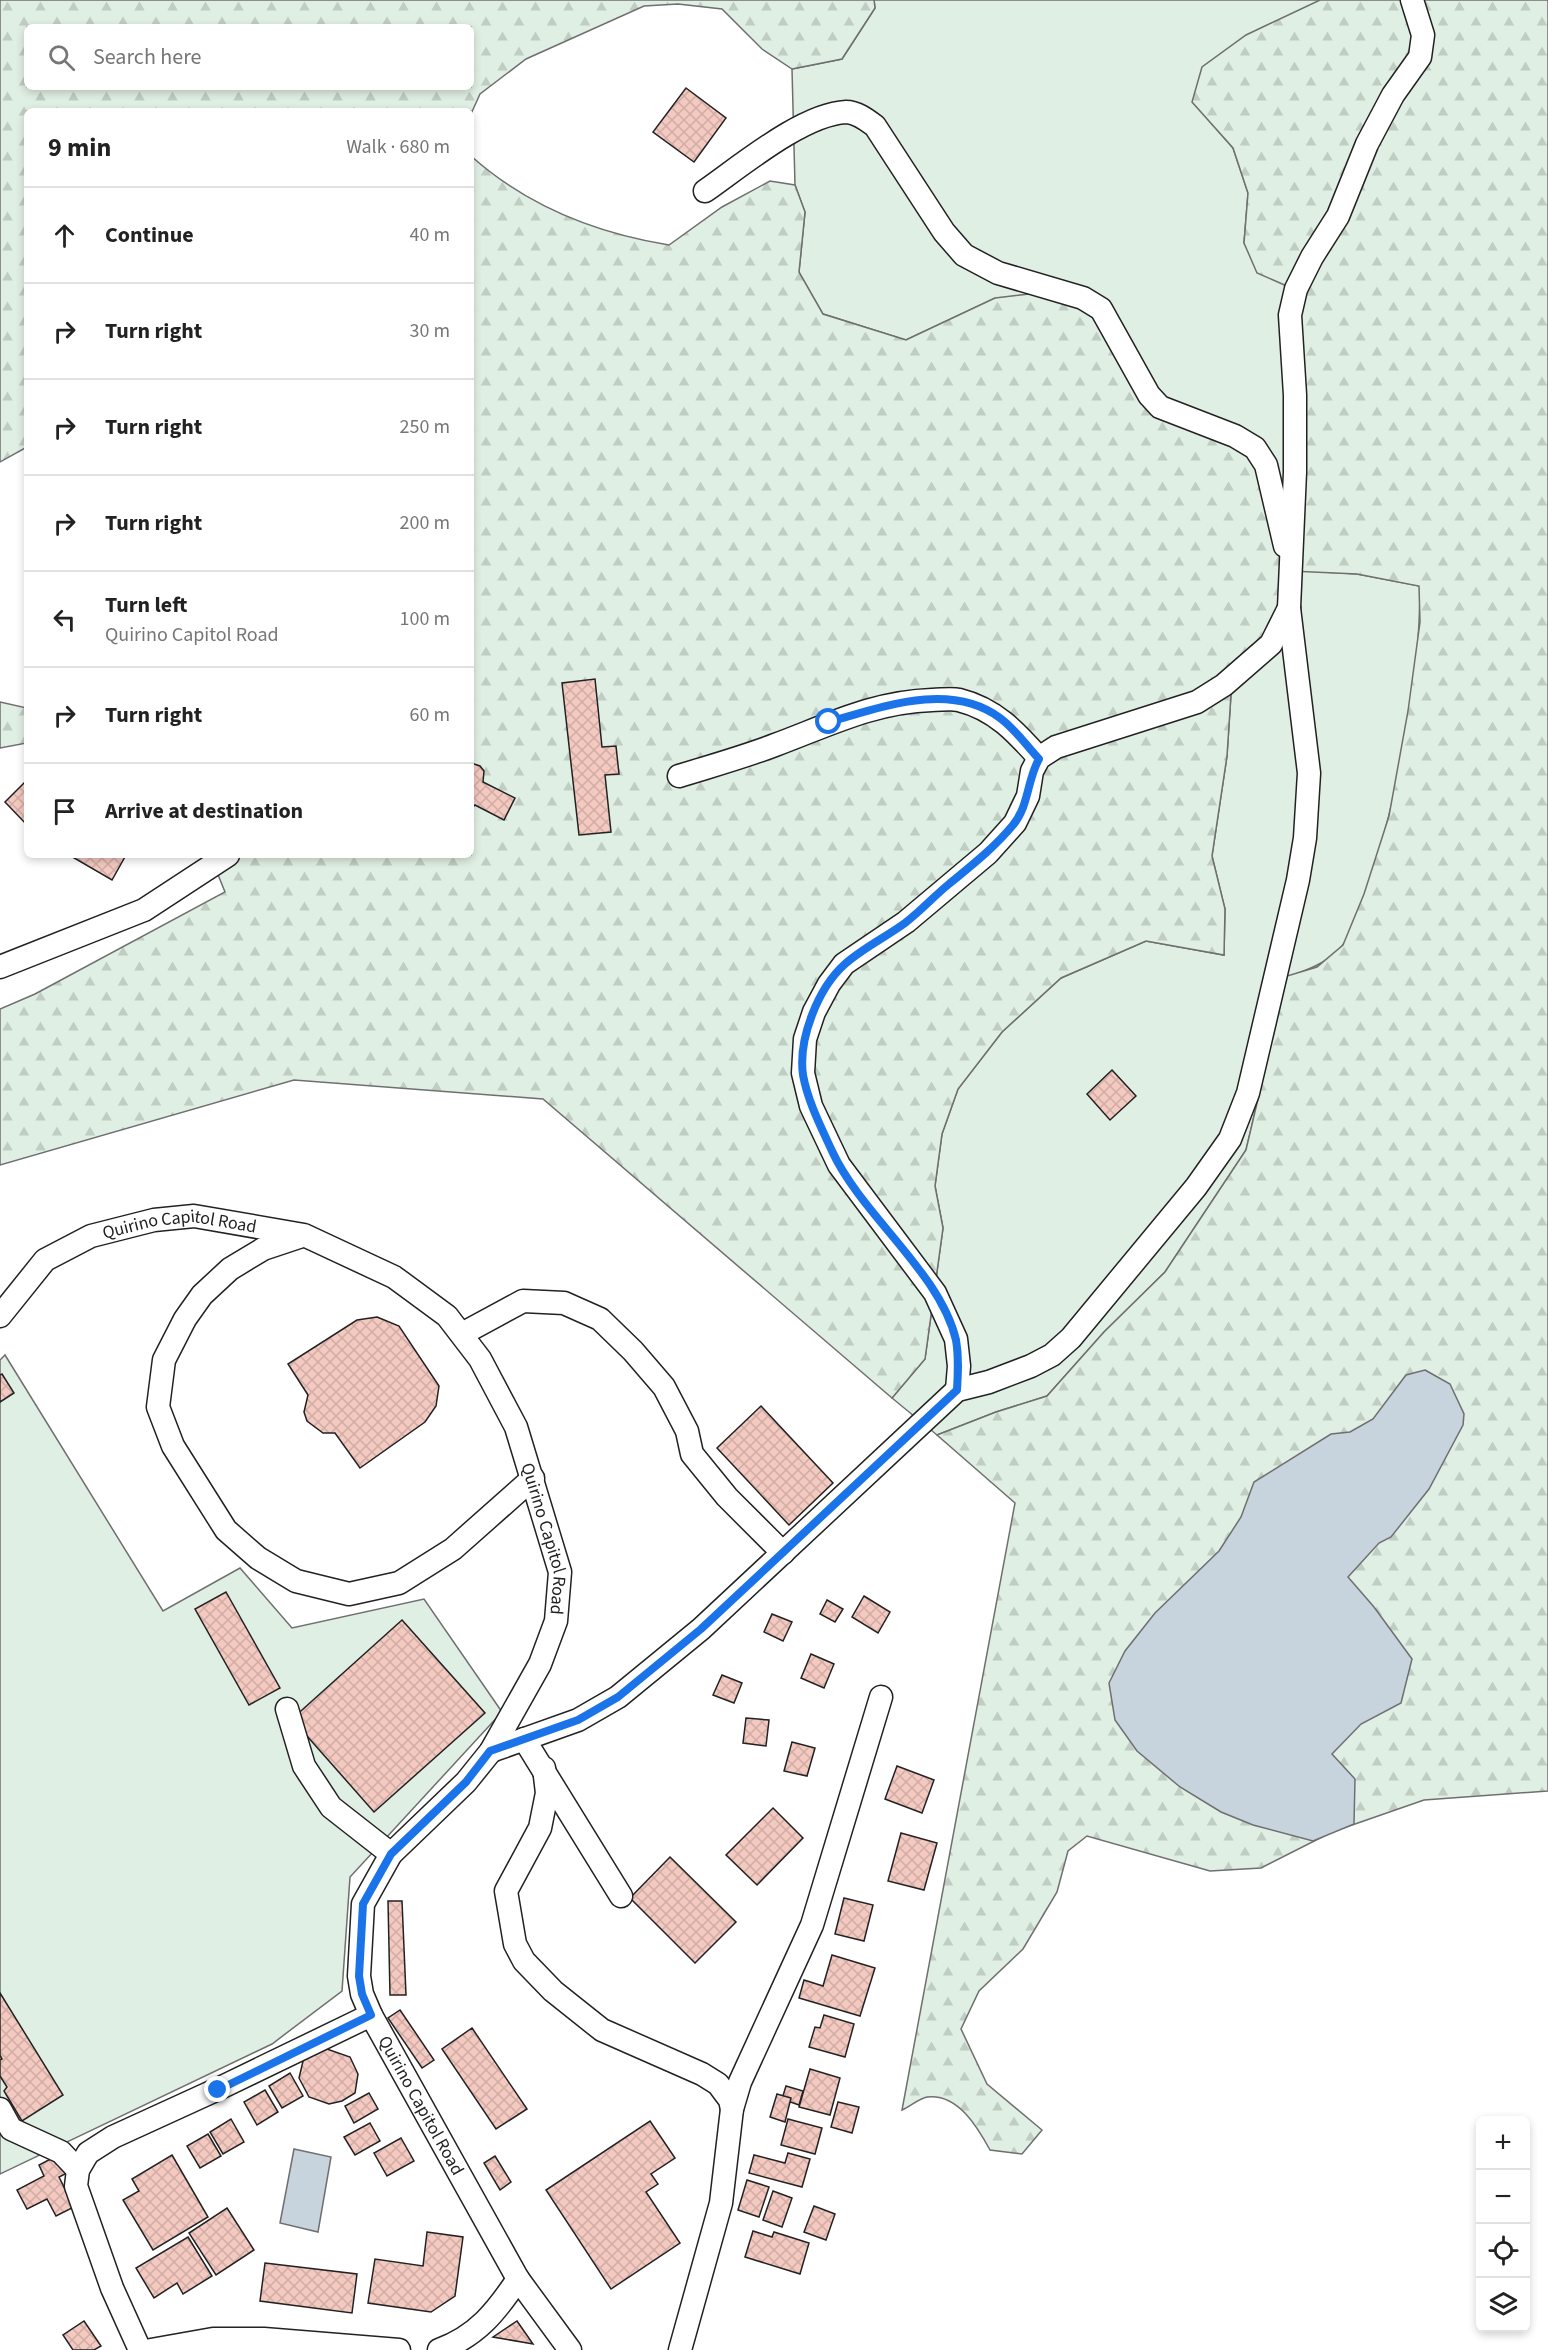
<!DOCTYPE html>
<meta charset="utf-8">
<style>
body{margin:0;font-family:"Source Sans 3",sans-serif;background:#f2f2f2;color:#222}
.controls{position:absolute;right:18px;bottom:18px;display:grid;overflow:hidden;border-radius:9px;box-shadow:0 3px 9px #0003}
.controls button{width:54px;height:54px;display:grid;place-items:center;padding:0;border:0;border-bottom:2px solid #e0e0e0;background:#fff;color:#222;font:30px sans-serif}
.stop{position:absolute;width:18px;height:18px;margin:-14px;border:4px solid #1a73e8;border-radius:50%;background:#fff}
.stop.end{background:#1a73e8;border-color:#fff;box-shadow:0 2px 6px #0008}
.list{margin:0;padding:0;list-style:none}
h2{display:flex;justify-content:space-between;align-items:center;height:78px;margin:0;padding:0 24px;font-size:26px}
h2 small{font-size:20px;font-weight:400;color:#767676}
.list li{display:grid;grid-template-columns:39px 1fr auto;gap:18px;align-items:center;box-sizing:border-box;height:96px;padding:0 24px;border-top:2px solid #e0e0e0}
.list b{display:block;font-size:22px;white-space:nowrap}
.list p{margin:0;font-size:20px;white-space:nowrap;color:#767676}
.list em{font-size:20px;font-style:normal;color:#767676}
.icon{flex:none;width:33px;height:33px;fill:none;stroke:currentColor;stroke-width:2;stroke-linecap:round;stroke-linejoin:round}
.map{position:relative;flex:none;width:1548px;height:2350px;overflow:hidden}
.search{position:absolute;background:#fff;box-shadow:0 3px 9px #0003;left:24px;top:24px;width:450px;height:66px;display:flex;align-items:center;gap:15px;box-sizing:border-box;padding:0 21px;border-radius:9px;color:#767676;font-size:22px}
.panel{position:absolute;background:#fff;box-shadow:0 3px 9px #0003;left:24px;top:108px;width:450px;height:750px;border-radius:9px}
.map>svg:first-child{display:block}
.green{fill:#e0efe3;stroke:#6f6f6f;stroke-width:1.5}
.forest{fill:url(#forest-firs);stroke:#6f6f6f;stroke-width:1.5;fill-rule:evenodd}
.water{fill:#c7d3dd;stroke:#6f6f6f;stroke-width:1.5}
.building{fill:url(#building-cross-hatch);stroke:#222;stroke-width:1.5}
.lines{fill:none;stroke-linecap:round;stroke-linejoin:round}
.minor-casing{stroke:#222;stroke-width:25}
.minor{stroke:#fff;stroke-width:22}
.route{stroke:#1a73e8;stroke-width:8}
.labels{text-anchor:middle;stroke-width:4.5;stroke-linejoin:round;paint-order:stroke}
.street-label{font-size:18px;fill:#222;stroke:#fff}
</style>
<div class="map">
<svg width="1548" height="2350" viewBox="0 0 1548 2350">
<defs>
<pattern id="forest-firs" width="22" height="20" patternUnits="userSpaceOnUse" patternTransform="scale(1.5)"><rect width="22" height="20" fill="#e0efe3"/><path d="M5 1l3.5 6h-7zM16 11l3.5 6h-7z" fill="#c0cdc2"/></pattern>
<pattern id="building-cross-hatch" width="8" height="8" patternUnits="userSpaceOnUse" patternTransform="scale(1.5)"><rect width="8" height="8" fill="#f3c9c0"/><path d="M0 0l8 8M0 8l8-8" fill="none" stroke="#d0aca5"/></pattern>
</defs>
<rect width="100%" height="100%" fill="#fff"/>
<g class="green">
<path d="M874,0H1320L1193,102L1233,148L1248,193L1244,243L1296,289L1291,570L1357,574L1420,586C1420,685 1395,822 1357,913C1352,923 1349,938 1342,946C1327,963 1308,970 1287,977L1246,1150L1165,1272L1104,1332L1047,1396L996,1412L937,1435L892,1398L925,1359L943,1228L935,1186L942,1134L958,1089L1002,1032L1061,978L1146,941L1224,955L1225,909L1212,856L1227,756L1232,679L1183,417L995,298L906,340L823,314L799,272L805,212L795,185L792,69L842,59L875,8Z"/>
<path d="M5,1355L163,1611L240,1568L292,1628L424,1599L502,1712L350,1877L342,1991L272,2044L0,2174V1360Z"/>
</g>
<g class="forest">
<path d="M0,0H874L875,8L842,59L792,69L762,49L722,9L678,4L644,6L526,59L480,94L471,114V111H27V447L0,462ZM27,27H471V87H27Z"/>
<path d="M1320,0H1548V1791L1424,1800L1332,1832L1261,1868L1210,1871L1087,1836L1068,1851L1057,1892L1023,1949L979,1991L961,2029L987,2084L1042,2130L1022,2154L990,2150C978,2128 958,2093 927,2097C920,2098 909,2107 902,2110L1015,1503L937,1435L996,1412L1047,1396L1104,1332L1165,1272L1246,1150L1287,976L1317,967L1343,945L1364,894L1389,816L1408,711L1420,622L1419,586L1357,574L1291,571L1289,608L1232,679L1227,756L1212,856L1225,909L1224,955L1146,941L1061,978L1002,1032L958,1089L942,1134L935,1186L943,1228L925,1359L892,1398L543,1099L294,1080L0,1165V1009L35,994L225,892L210,855H471V156C527,206 595,233 669,245L722,207L770,181L795,185L805,212L799,272L823,314L906,340L995,298L1056,291L1083,298L1149,395L1255,448L1290,568L1296,290L1257,273L1244,243L1248,193L1233,148L1192,102L1202,67L1246,35Z"/>
<path d="M0,702L27,708V743L0,748Z"/>
</g>
<g class="water">
<path d="M1425,1370L1450,1384L1464,1414L1463,1425L1429,1489L1391,1537L1379,1543L1348,1577L1374,1607L1412,1659L1401,1703L1361,1724L1332,1754L1355,1779L1354,1824L1313,1841L1253,1825L1221,1812L1180,1787L1137,1751L1115,1720L1109,1683L1125,1651L1155,1613L1219,1551L1241,1517L1254,1482L1331,1434L1350,1432L1373,1419L1406,1375Z"/>
<path d="M294,2149L331,2157L318,2232L280,2223Z"/>
</g>
<g class="building">
<path d="M686,88L726,118L694,162L653,132Z"/>
<path d="M595,679L602,747L616,746L619,774L605,775L611,832L579,835L562,683Z"/>
<path d="M471,763L480,766L484,771L483,782L515,798L504,820L475,805L471,809Z"/>
<path d="M27,780V825L5,802Z"/>
<path d="M69,855H126L112,880Z"/>
<path d="M1112,1070L1136,1096L1110,1120L1087,1094Z"/>
<path d="M377,1317L399,1326L439,1386L436,1406L425,1422L360,1468L335,1433H323L307,1421L304,1412L308,1395L288,1364L357,1320Z"/>
<path d="M2,1374L14,1393L0,1402V1375Z"/>
<path d="M761,1406L833,1483L789,1525L717,1448Z"/>
<path d="M226,1592L280,1688L249,1705L195,1609Z"/>
<path d="M864,1596L890,1612L878,1633L852,1617Z"/>
<path d="M827,1600L843,1609L835,1622L820,1614Z"/>
<path d="M772,1614L792,1622L783,1641L764,1632Z"/>
<path d="M402,1620L485,1713L374,1812L292,1719Z"/>
<path d="M811,1654L834,1664L824,1688L801,1678Z"/>
<path d="M722,1675L742,1683L734,1703L713,1695Z"/>
<path d="M746,1718L769,1720L766,1746L743,1743Z"/>
<path d="M792,1742L815,1748L807,1776L784,1771Z"/>
<path d="M897,1766L934,1780L922,1813L885,1799Z"/>
<path d="M773,1808L803,1838L757,1885L726,1855Z"/>
<path d="M901,1833L937,1843L924,1890L888,1881Z"/>
<path d="M670,1857L736,1922L695,1963L630,1898Z"/>
<path d="M844,1898L873,1905L864,1941L835,1934Z"/>
<path d="M388,1901H402L406,1995H390Z"/>
<path d="M832,1955L875,1968L860,2016L799,1998L804,1980L823,1986Z"/>
<path d="M0,1993L63,2095L22,2121L4,2091L7,2087L0,2076V2060L2,2059L0,2055Z"/>
<path d="M400,2010L434,2060L422,2068L388,2018Z"/>
<path d="M824,2015L854,2024L845,2057L809,2047L815,2027L820,2028Z"/>
<path d="M472,2028L527,2109L496,2129L442,2049Z"/>
<path d="M324,2048L350,2057L358,2074L355,2093L342,2101L329,2104L309,2097L299,2078L304,2057Z"/>
<path d="M810,2069L840,2078L830,2115L799,2107Z"/>
<path d="M290,2073L303,2096L282,2108L269,2086Z"/>
<path d="M786,2086L803,2091L799,2105L782,2099Z"/>
<path d="M265,2090L278,2112L257,2125L244,2102Z"/>
<path d="M369,2093L378,2109L354,2123L345,2106Z"/>
<path d="M777,2094L791,2098L785,2122L770,2117Z"/>
<path d="M838,2102L859,2107L852,2133L831,2127Z"/>
<path d="M231,2119L244,2142L223,2154L210,2132Z"/>
<path d="M788,2119L822,2128L815,2154L781,2145Z"/>
<path d="M650,2121L675,2158L651,2174L658,2184L646,2192L680,2243L611,2289L546,2190Z"/>
<path d="M370,2123L380,2141L355,2155L344,2137Z"/>
<path d="M208,2134L221,2156L200,2168L187,2146Z"/>
<path d="M401,2138L414,2161L387,2176L374,2153Z"/>
<path d="M788,2153L810,2159L802,2187L749,2173L754,2155L785,2163Z"/>
<path d="M58,2155L67,2173L59,2177L74,2207L56,2216L47,2199L27,2209L17,2190L44,2176L39,2165Z"/>
<path d="M172,2155L208,2217L153,2250L123,2200L139,2191L132,2179Z"/>
<path d="M495,2156L511,2182L500,2190L484,2163Z"/>
<path d="M747,2180L769,2187L759,2217L738,2210Z"/>
<path d="M773,2191L792,2198L782,2227L763,2220Z"/>
<path d="M814,2206L835,2214L826,2240L804,2232Z"/>
<path d="M227,2208L254,2250L216,2275L189,2233Z"/>
<path d="M753,2231L772,2237L774,2232L809,2243L800,2274L745,2257Z"/>
<path d="M427,2232L463,2237L455,2296L431,2312L368,2303L375,2259L423,2266Z"/>
<path d="M188,2237L212,2276L183,2294L177,2283L154,2298L136,2268Z"/>
<path d="M265,2263L357,2274L352,2313L260,2301Z"/>
<path d="M84,2321L101,2346L94,2350H73L63,2335Z"/>
<path d="M517,2321L533,2344L493,2337Z"/>
</g>
<g class="lines">
<defs>
<g id="minor">
<path d="M705,191C741,166 803,114 846,112C857,112 867,120 875,126L944,232L964,255L998,273L1083,298L1101,309L1149,395L1160,407L1235,436L1255,448L1266,465L1285,546"/>
<path d="M679,776C711,766 744,757 775,745C829,725 873,702 932,700C941,700 951,698 959,700C995,709 1016,732 1039,758"/>
<path d="M0,967L144,910L228,855"/>
<path d="M302,1236L263,1249L230,1269L202,1295L185,1319L164,1360L158,1407L173,1446L226,1530L258,1558L296,1581L349,1594L399,1583L453,1549L533,1478"/>
<path id="s1" d="M0,1316L45,1260L91,1236L154,1220L194,1216L304,1235L394,1277L447,1316L480,1359L516,1427L560,1572L556,1621L540,1664L491,1751L466,1782L391,1854L363,1904L359,1976L362,1994L371,2015L518,2279L570,2350"/>
<path d="M462,1334L523,1301L564,1303L600,1319L633,1351L664,1387L687,1431L692,1454L727,1497L783,1553"/>
<path d="M957,1390L959,1366L956,1339L935,1293L839,1165L811,1106L803,1073L805,1039L814,1012L829,984L844,964L906,922L988,853L1015,823L1028,796L1032,771L1039,758L1056,747L1197,702L1224,685L1271,644L1289,608"/>
<path d="M287,1709L304,1766L331,1807L391,1854"/>
<path d="M524,1739L621,1896"/>
<path d="M491,1751L578,1720L618,1697L701,1629L957,1390L989,1382L1031,1366L1052,1355L1071,1338L1196,1187L1230,1139L1248,1093L1298,880L1305,838L1309,773L1289,608L1295,472V395L1290,315L1296,289L1312,257L1338,216L1367,144L1393,95L1420,57L1423,35L1412,0"/>
<path d="M544,1768L547,1793L540,1828L506,1891L515,1944L524,1961L553,1991L602,2030L702,2074L718,2084L730,2100L732,2109"/>
<path d="M0,2109L11,2129L61,2152L78,2170"/>
<path d="M140,2350L112,2288L76,2186L78,2170L88,2153L113,2137L218,2089L371,2015"/>
<path d="M151,2350L213,2339H264L399,2350"/>
<path d="M439,2350C477,2336 496,2312 518,2279"/>
<path d="M680,2350L721,2203L732,2109L740,2082L812,1925L881,1697"/>
</g>
</defs>
<use href="#minor" class="minor-casing"/>
<use href="#minor" class="minor"/>
</g>
<g class="lines">
<path class="route" d="M218,2090L371,2015L362,1994L359,1976L363,1904L391,1854L466,1782L490,1751L578,1720L618,1697L701,1629L957,1390C958,1373 959,1357 956,1340C940,1272 862,1216 832,1151C821,1127 808,1102 803,1075C798,1039 818,988 845,964C863,948 886,937 905,923C921,911 934,896 949,884C972,865 994,848 1013,825C1029,806 1027,780 1039,759C1026,745 1015,729 1000,718C950,681 882,707 829,722"/>
</g>
<g class="labels">
<g class="street-label">
<text dy="6" stroke="none"><textPath href="#s1" startOffset="214">Quirino Capitol Road</textPath></text>
<text dy="6" stroke="none"><textPath href="#s1" startOffset="753">Quirino Capitol Road</textPath></text>
<text dy="6" stroke="none"><textPath href="#s1" startOffset="1401">Quirino Capitol Road</textPath></text>
</g>
</g>
</svg>
<div class="controls">
<button>+</button>
<button>−</button>
<button><svg class="icon" aria-label="locate" viewBox="0 0 24 24"><circle cx="12" cy="12" r="6"/><path d="M12 2v4M12 18v4M2 12h4M18 12h4"/></svg></button>
<button><svg class="icon" aria-label="layers" viewBox="0 0 24 24"><path d="M12 4l9 5-9 5-9-5zM3 14l9 5 9-5"/></svg></button>
</div>
<div class="stop" style="left:829px;top:722px"></div>
<div class="stop end" style="left:218px;top:2090px"></div>
<div class="search"><svg class="icon" aria-label="search" viewBox="0 0 24 24"><circle cx="10" cy="10" r="6"/><path d="M15 15l6 6"/></svg>Search here</div>
<section class="panel">
<h2>9 min<small>Walk · 680 m</small></h2>
<ul class="list">
<li><svg class="icon" aria-label="ahead" viewBox="0 0 24 24"><path d="M12 20V5M6 11l6-6 6 6"/></svg><div><b>Continue</b></div><em>40 m</em></li>
<li><svg class="icon" aria-label="right" viewBox="0 0 24 24"><path d="M7 20v-9h11M14 6l5 5-5 5"/></svg><div><b>Turn right</b></div><em>30 m</em></li>
<li><svg class="icon" aria-label="right" viewBox="0 0 24 24"><path d="M7 20v-9h11M14 6l5 5-5 5"/></svg><div><b>Turn right</b></div><em>250 m</em></li>
<li><svg class="icon" aria-label="right" viewBox="0 0 24 24"><path d="M7 20v-9h11M14 6l5 5-5 5"/></svg><div><b>Turn right</b></div><em>200 m</em></li>
<li><svg class="icon" aria-label="left" viewBox="0 0 24 24"><path d="M17 20v-9H6M10 6l-5 5 5 5"/></svg><div><b>Turn left</b><p>Quirino Capitol Road</p></div><em>100 m</em></li>
<li><svg class="icon" aria-label="right" viewBox="0 0 24 24"><path d="M7 20v-9h11M14 6l5 5-5 5"/></svg><div><b>Turn right</b></div><em>60 m</em></li>
<li><svg class="icon" aria-label="arrive" viewBox="0 0 24 24"><path d="M6 21V4h12l-3 4 3 4H6"/></svg><div><b>Arrive at destination</b></div></li>
</ul>
</section>
</div>
